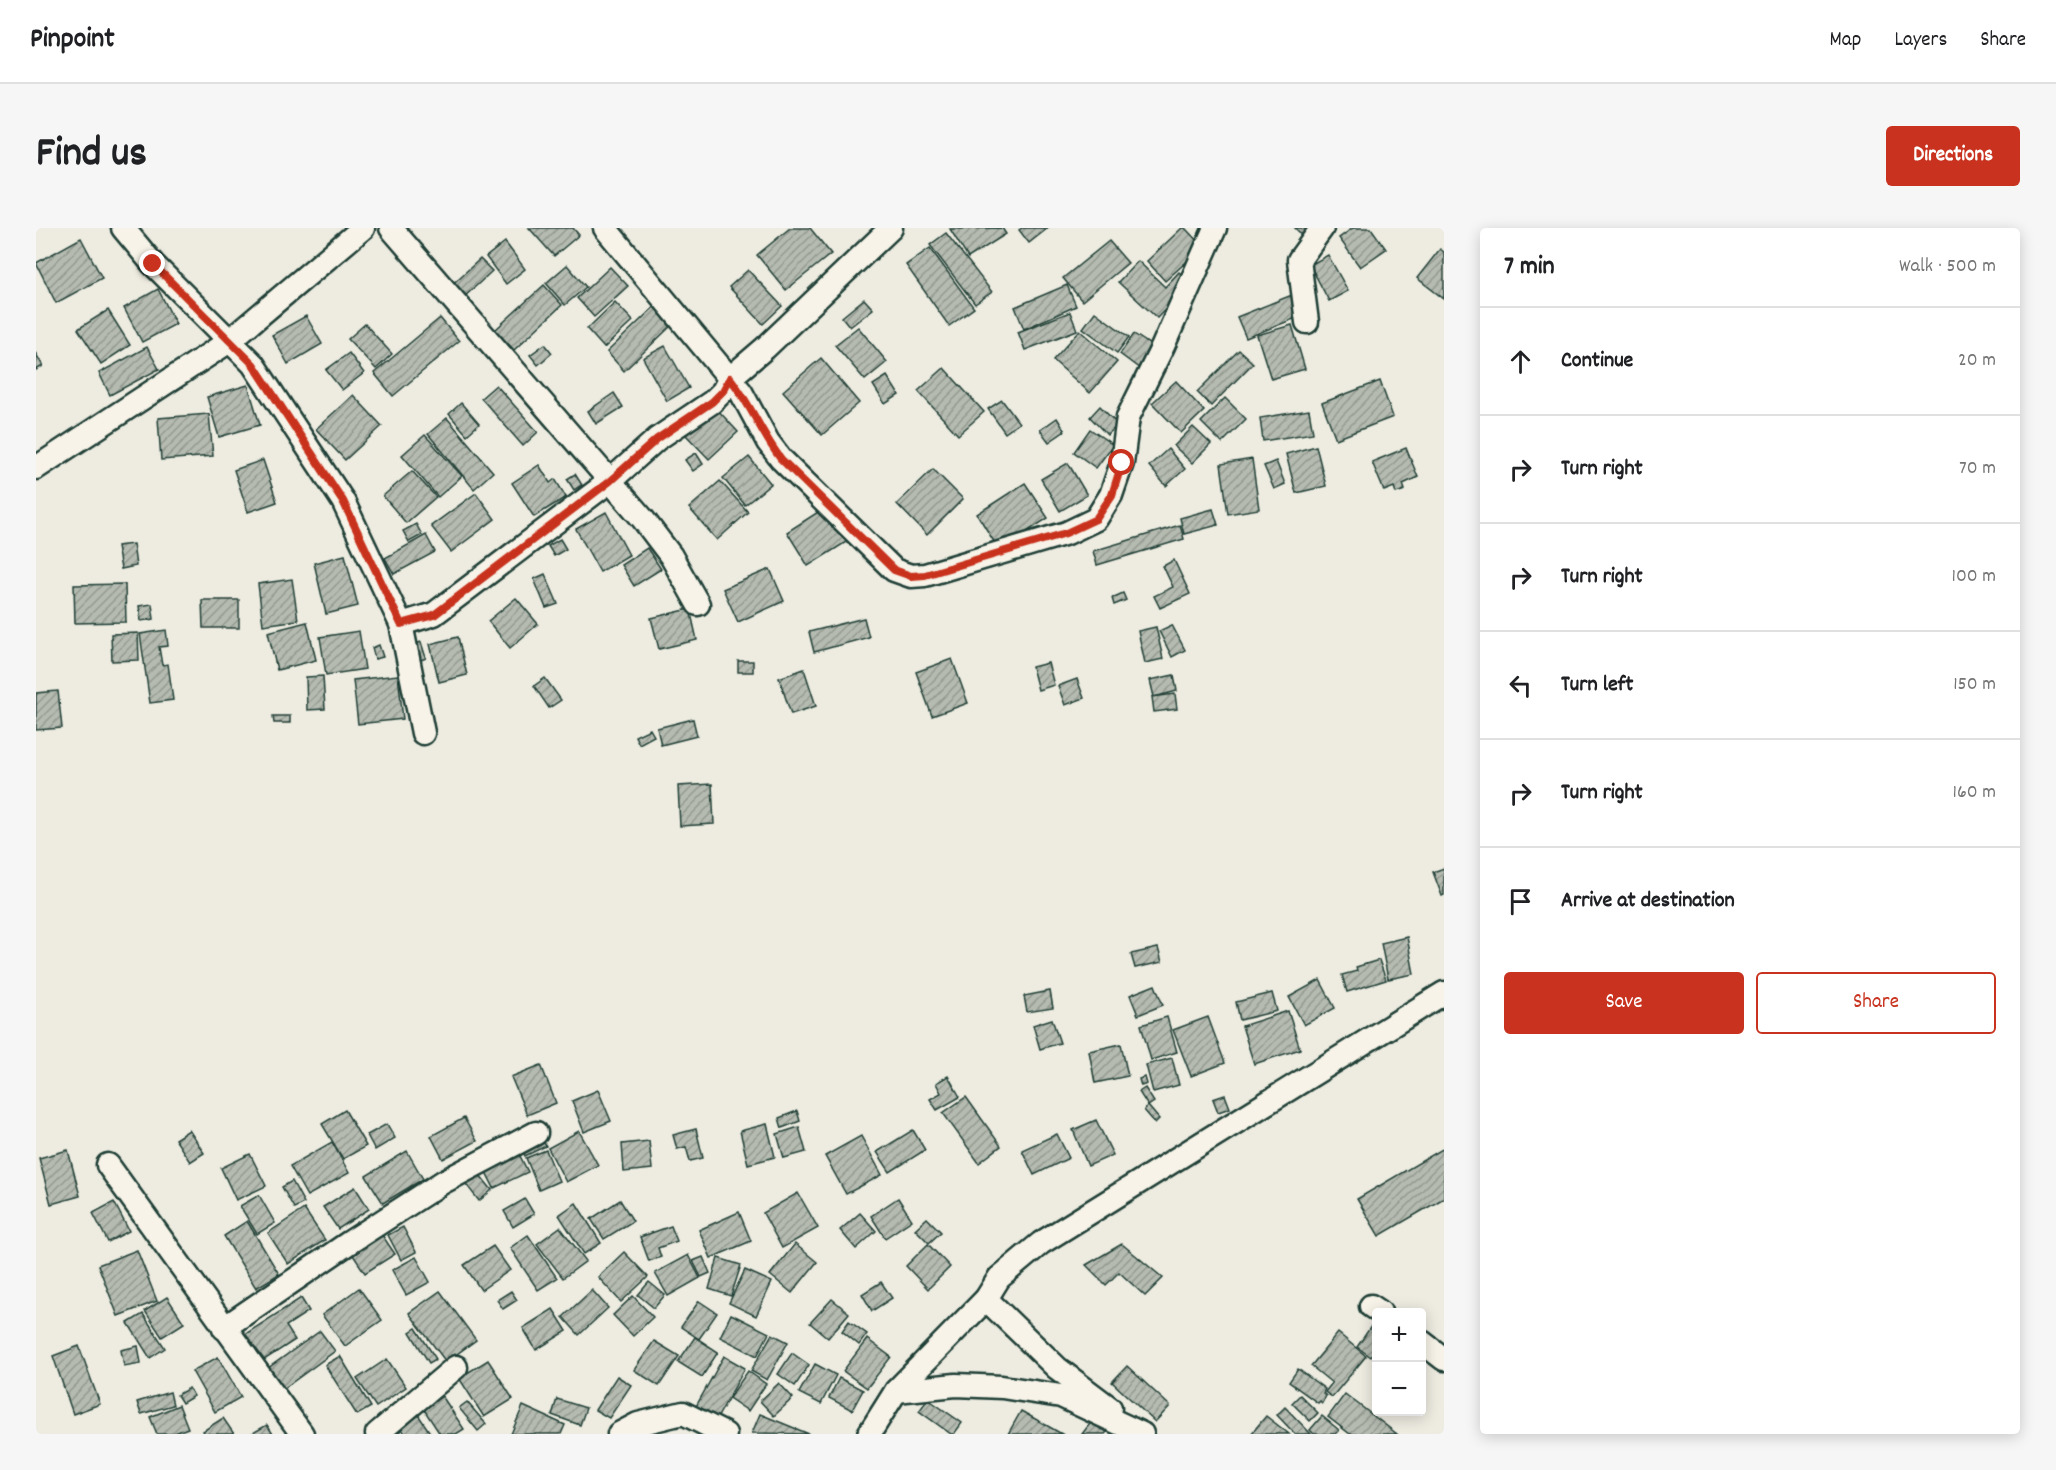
<!DOCTYPE html>
<meta charset="utf-8">
<style>
body{margin:0;font-family:Dekko,sans-serif;background:#f6f6f6;color:#202124}
.controls{position:absolute;right:18px;bottom:18px;display:grid;overflow:hidden;border-radius:6px;box-shadow:0 3px 15px #0003}
.controls button{width:54px;height:54px;display:grid;place-items:center;padding:0;border:0;border-bottom:2px solid #e0e0e0;background:#fff;color:#202124;font:30px sans-serif}
.stop{position:absolute;width:18px;height:18px;margin:-14px;border:4px solid #c8321e;border-radius:50%;background:#fff}
.stop.end{background:#c8321e;border-color:#fff;box-shadow:0 2px 6px #0008}
.list{margin:0;padding:0;list-style:none}
h2{display:flex;justify-content:space-between;align-items:center;height:78px;margin:0;padding:0 24px;font-size:26px}
h2 small{font-size:20px;font-weight:400;color:#757577}
.list li{display:grid;grid-template-columns:39px 1fr auto;gap:18px;align-items:center;box-sizing:border-box;height:108px;padding:0 24px;border-top:2px solid #e0e0e0}
.list b{display:block;font-size:22px;white-space:nowrap}
.list em{font-size:20px;font-style:normal;color:#757577}
.actions{display:flex;gap:12px;padding:18px 24px}
.actions a{flex:1;padding:14px 0;border:2px solid #c8321e;border-radius:6px;text-align:center;font-size:21px;color:#c8321e}
.actions .main{background:#c8321e;color:#fff}
.icon{flex:none;width:33px;height:33px;fill:none;stroke:currentColor;stroke-width:2;stroke-linecap:round;stroke-linejoin:round}
.map{position:relative;flex:none;width:1408px;height:1206px;overflow:hidden;border-radius:6px}
header{display:flex;align-items:center;gap:36px;box-sizing:border-box;height:84px;padding:0 30px;background:#fff;border-bottom:2px solid #e0e0e0}
header strong{font-size:28px}
nav{display:flex;gap:33px;margin-inline-start:auto;font-size:21px}
.intro{display:flex;align-items:center;justify-content:space-between;box-sizing:border-box;height:144px;padding:0 36px}
h1{margin:0;font-size:42px}
.button{padding:15px 27px;border-radius:6px;background:#c8321e;color:#fff;font-size:21px;font-weight:700}
main{display:flex;gap:36px;padding:0 36px}
aside{flex:1;background:#fff;border-radius:6px;box-shadow:0 3px 15px #0003}
.map>svg:first-child{display:block}
.building{fill:url(#building-hatch);stroke:#1f3d34;stroke-width:1.5}
.lines{fill:none;stroke-linecap:round;stroke-linejoin:round}
.street-casing{stroke:#1f3d34;stroke-width:27}
.street{stroke:#f7f3e8;stroke-width:22}
.route{stroke:#c8321e;stroke-width:8}
</style>
<header>
<strong>Pinpoint</strong>
<nav><a>Map</a><a>Layers</a><a>Share</a></nav>
</header>
<div class="intro"><h1>Find us</h1><a class="button">Directions</a></div>
<main>
<div class="map">
<svg width="1408" height="1206" viewBox="0 0 1408 1206">
<defs>
<pattern id="building-hatch" width="6" height="6" patternUnits="userSpaceOnUse" patternTransform="scale(1.5)"><rect width="6" height="6" fill="#b5bbb0"/><path d="M-1 1l2-2M0 6l6-6M5 7l2-2" fill="none" stroke="#939990"/></pattern>
</defs>
<rect width="100%" height="100%" fill="#eeece1"/>
<filter id="ink" filterUnits="userSpaceOnUse"><feTurbulence type="fractalNoise" baseFrequency=".0167" numOctaves="2"/><feDisplacementMap in="SourceGraphic" scale="12" xChannelSelector="R" yChannelSelector="G"/><feConvolveMatrix kernelMatrix="1 2 1 2 8 2 1 2 1" color-interpolation-filters="sRGB"/></filter>
<g filter="url(#ink)">
<g class="building">
<path d="M493,0H537L543,7L518,28Z"/>
<path d="M754,0H774L795,26L750,62L721,27Z"/>
<path d="M966,0L970,6L932,30L914,1Z"/>
<path d="M986,0H1012L993,15L983,2Z"/>
<path d="M1146,0H1149L1167,19L1129,53L1111,33Z"/>
<path d="M1259,0H1284L1272,13Z"/>
<path d="M1317,0H1335L1350,21L1324,39L1303,10Z"/>
<path d="M910,5L956,64L939,76L894,17Z"/>
<path d="M45,10L66,50L20,75L0,35Z"/>
<path d="M1073,13L1092,35L1046,73L1027,50Z"/>
<path d="M469,14L489,41L470,56L450,29Z"/>
<path d="M894,20L938,80L913,98L870,37Z"/>
<path d="M1404,21L1408,24V71L1381,50Z"/>
<path d="M1292,27L1312,63L1293,73L1274,37Z"/>
<path d="M444,31L456,43L424,73L412,60Z"/>
<path d="M1102,33L1129,59L1143,44L1155,55L1121,90L1082,54Z"/>
<path d="M531,37L550,59L529,77L510,55Z"/>
<path d="M574,39L592,58L558,89L541,70Z"/>
<path d="M712,42L746,78L727,96L693,59Z"/>
<path d="M508,57L526,77L478,122L459,102Z"/>
<path d="M1031,57L1040,78L988,101L979,79Z"/>
<path d="M122,61L140,96L106,114L88,80Z"/>
<path d="M1261,65L1270,86L1210,110L1201,89Z"/>
<path d="M828,71L837,81L814,99L806,89Z"/>
<path d="M579,74L597,93L568,120L551,101Z"/>
<path d="M619,78L636,97L588,143L571,124Z"/>
<path d="M72,82L94,117L65,136L42,101Z"/>
<path d="M1034,84L1041,102L989,122L982,104Z"/>
<path d="M1059,84L1093,109L1081,125L1047,100Z"/>
<path d="M270,88L286,116L252,136L236,107Z"/>
<path d="M404,90L423,113L357,168L338,145Z"/>
<path d="M329,96L356,126L340,141L312,111Z"/>
<path d="M1256,97L1269,141L1235,151L1221,107Z"/>
<path d="M822,99L851,134L829,152L799,117Z"/>
<path d="M1044,102L1081,134L1054,165L1017,132Z"/>
<path d="M1098,106L1119,120L1104,141L1084,126Z"/>
<path d="M509,116L516,125L502,137L494,127Z"/>
<path d="M629,118L653,160L631,173L607,130Z"/>
<path d="M111,119L123,141L74,167L63,145Z"/>
<path d="M1203,122L1217,135L1175,178L1161,164Z"/>
<path d="M313,125L328,145L306,162L290,142Z"/>
<path d="M0,126L7,138L0,142Z"/>
<path d="M785,130L823,175L786,207L747,163Z"/>
<path d="M908,140L948,184L922,207L882,163Z"/>
<path d="M851,148L863,167L849,176L837,157Z"/>
<path d="M1140,153L1168,183L1145,205L1116,175Z"/>
<path d="M1344,153L1357,189L1300,211L1286,175Z"/>
<path d="M212,157L224,197L183,209L171,169Z"/>
<path d="M460,157L502,204L487,218L445,170Z"/>
<path d="M578,165L587,179L560,196L552,183Z"/>
<path d="M317,167L346,198L309,232L280,201Z"/>
<path d="M1189,170L1210,191L1186,215L1165,194Z"/>
<path d="M966,172L983,195L969,205L952,181Z"/>
<path d="M425,175L443,196L431,207L413,186Z"/>
<path d="M1064,178L1082,197L1071,207L1054,189Z"/>
<path d="M680,180L702,204L673,231L650,207Z"/>
<path d="M1273,182L1277,205L1227,213L1224,190Z"/>
<path d="M173,186L177,228L125,232L122,190Z"/>
<path d="M411,190L457,244L438,261L392,206Z"/>
<path d="M1021,190L1029,203L1013,214L1004,202Z"/>
<path d="M1157,199L1175,216L1156,235L1138,218Z"/>
<path d="M1054,201L1077,217L1060,240L1038,224Z"/>
<path d="M389,207L426,248L402,269L366,227Z"/>
<path d="M1280,218L1290,258L1260,265L1250,226Z"/>
<path d="M1370,220L1382,249L1367,256L1369,262L1360,265L1358,259L1348,263L1336,234Z"/>
<path d="M1132,221L1149,241L1130,258L1113,238Z"/>
<path d="M660,225L667,236L657,243L649,232Z"/>
<path d="M713,229L735,256L709,277L687,250Z"/>
<path d="M1216,231L1223,281L1192,286L1185,236Z"/>
<path d="M227,232L241,274L212,284L198,242Z"/>
<path d="M1240,233L1249,256L1238,261L1228,238Z"/>
<path d="M1032,235L1051,267L1024,283L1005,251Z"/>
<path d="M503,237L514,255L519,251L530,269L498,289L476,255Z"/>
<path d="M897,241L927,271L891,307L861,276Z"/>
<path d="M376,243L400,269L370,295L347,268Z"/>
<path d="M539,246L546,257L538,262L531,251Z"/>
<path d="M684,253L712,284L681,312L653,280Z"/>
<path d="M989,255L1012,290L963,322L941,286Z"/>
<path d="M440,265L459,291L415,324L395,298Z"/>
<path d="M793,277L815,311L772,338L751,304Z"/>
<path d="M1177,281L1182,297L1148,306L1144,290Z"/>
<path d="M570,284L593,327L564,344L540,301Z"/>
<path d="M380,296L386,307L373,314L367,303Z"/>
<path d="M1144,297L1148,311L1061,337L1057,323Z"/>
<path d="M390,307L399,324L358,346L349,330Z"/>
<path d="M524,311L530,321L518,328L512,318Z"/>
<path d="M97,316L100,338L85,341L81,318Z"/>
<path d="M611,320L625,341L598,358L585,337Z"/>
<path d="M309,327L322,378L290,386L278,335Z"/>
<path d="M1138,332L1154,366L1124,380L1118,368L1137,359L1127,338Z"/>
<path d="M734,341L748,373L702,394L687,361Z"/>
<path d="M509,346L522,376L510,380L498,351Z"/>
<path d="M256,351L262,392L227,397L222,356Z"/>
<path d="M89,356L90,394L39,395L38,357Z"/>
<path d="M1087,365L1090,372L1078,377L1076,370Z"/>
<path d="M480,370L502,396L474,420L452,393Z"/>
<path d="M166,372H203V400H167Z"/>
<path d="M116,376L118,391L105,393L103,378Z"/>
<path d="M654,381L661,412L623,421L615,390Z"/>
<path d="M828,390L833,409L778,424L773,404Z"/>
<path d="M271,394L280,432L241,442L232,404Z"/>
<path d="M1136,397L1149,422L1136,429L1123,403Z"/>
<path d="M1120,399L1127,431L1109,435L1102,403Z"/>
<path d="M130,402L132,418L123,419L126,437L132,436L137,472L114,475L104,406Z"/>
<path d="M323,403L329,441L290,447L284,409Z"/>
<path d="M102,405L103,432L76,433L75,406Z"/>
<path d="M422,409L431,447L403,454L394,416Z"/>
<path d="M385,414L390,430L380,434L375,418Z"/>
<path d="M343,417L347,429L339,431L336,420Z"/>
<path d="M916,431L932,475L896,488L880,444Z"/>
<rect x="702" y="433" width="15" height="11"/>
<path d="M1012,435L1018,457L1002,462L996,439Z"/>
<path d="M768,441L780,478L755,486L743,450Z"/>
<path d="M362,447L367,491L322,496L317,452Z"/>
<path d="M1138,447L1141,463L1118,469L1114,452Z"/>
<path d="M287,448L289,481L271,482L270,449Z"/>
<path d="M509,450L525,472L513,480L498,458Z"/>
<path d="M1041,451L1048,470L1029,477L1022,458Z"/>
<path d="M22,463L26,500L0,502V465Z"/>
<path d="M1139,466L1141,481L1118,484L1116,469Z"/>
<path d="M237,488H254V495H238Z"/>
<path d="M657,491L661,508L625,517L621,500Z"/>
<path d="M614,501L618,508L603,516L599,508Z"/>
<path d="M676,556L678,596L644,598L642,558Z"/>
<path d="M1408,640V667L1406,668L1397,644Z"/>
<path d="M1371,709L1378,746L1352,751L1345,715Z"/>
<path d="M1122,720L1126,734L1099,740L1095,726Z"/>
<path d="M1343,732L1350,752L1311,764L1306,747L1321,743L1320,739Z"/>
<path d="M1284,752L1299,780L1268,797L1253,769Z"/>
<path d="M1119,757L1127,777L1102,787L1094,767Z"/>
<path d="M1014,763L1017,780L991,784L988,768Z"/>
<path d="M1236,765L1241,783L1204,792L1200,774Z"/>
<path d="M1252,783L1264,821L1218,836L1206,798Z"/>
<path d="M1131,789L1141,824L1115,832L1105,797Z"/>
<path d="M1172,789L1189,835L1155,848L1137,802Z"/>
<path d="M1016,791L1024,815L1004,821L997,797Z"/>
<path d="M1085,816L1092,848L1059,855L1053,823Z"/>
<path d="M1136,830L1143,857L1117,864L1110,837Z"/>
<path d="M505,837L520,875L491,887L475,849Z"/>
<path d="M912,848L924,869L901,882L894,871L905,865L900,855Z"/>
<path d="M1109,849L1111,856L1105,858L1103,851Z"/>
<path d="M1109,860L1118,874L1112,878L1103,864Z"/>
<path d="M562,862L575,893L548,904L536,873Z"/>
<path d="M1189,867L1194,880L1182,884L1177,871Z"/>
<path d="M930,869L965,918L943,935L907,885Z"/>
<path d="M1112,878L1123,891L1119,895L1108,882Z"/>
<path d="M309,882L330,918L307,931L286,896Z"/>
<path d="M761,883L764,893L746,900L743,890Z"/>
<path d="M428,890L441,913L407,931L395,908Z"/>
<path d="M1060,892L1077,927L1052,938L1037,902Z"/>
<path d="M351,896L359,910L339,922L331,907Z"/>
<path d="M731,896L739,929L712,936L704,903Z"/>
<path d="M763,899L770,924L748,930L741,906Z"/>
<path d="M660,901L667,930L654,933L650,919L641,921L637,907Z"/>
<path d="M153,902L168,925L154,934L139,911Z"/>
<path d="M877,902L889,922L854,944L841,924Z"/>
<path d="M543,903L562,937L530,954L512,920Z"/>
<path d="M503,906L510,918L489,928L484,916Z"/>
<path d="M1021,906L1033,930L998,947L986,922Z"/>
<path d="M825,908L846,947L810,966L789,928Z"/>
<path d="M613,913L616,941L588,944L586,916Z"/>
<path d="M296,914L313,945L271,968L254,938Z"/>
<path d="M1408,920V970L1343,1008L1321,971Z"/>
<path d="M32,922L44,968L15,976L3,930Z"/>
<path d="M481,922L492,944L458,960L447,938Z"/>
<path d="M510,922L523,953L503,962L490,930Z"/>
<path d="M371,923L387,951L347,975L330,948Z"/>
<path d="M214,926L230,958L200,972L185,940Z"/>
<path d="M439,941L456,962L443,973L426,951Z"/>
<path d="M256,953L268,975L258,980L246,959Z"/>
<path d="M319,959L333,981L302,1001L287,979Z"/>
<path d="M762,965L782,1000L746,1020L727,985Z"/>
<path d="M223,967L239,995L221,1006L204,978Z"/>
<path d="M862,970L876,992L849,1010L835,988Z"/>
<path d="M489,971L498,986L477,999L468,983Z"/>
<path d="M584,972L597,993L568,1011L555,991Z"/>
<path d="M78,974L93,1003L72,1014L57,985Z"/>
<path d="M540,975L565,1015L548,1026L523,987Z"/>
<path d="M268,981L289,1012L252,1036L232,1005Z"/>
<path d="M703,984L715,1013L675,1030L663,1002Z"/>
<path d="M824,985L840,1003L820,1021L804,1002Z"/>
<path d="M891,990L905,1004L893,1015L879,1001Z"/>
<path d="M211,993L243,1046L220,1060L188,1008Z"/>
<path d="M635,998L641,1013L622,1020L625,1029L613,1033L604,1009Z"/>
<path d="M367,999L380,1024L365,1032L352,1007Z"/>
<path d="M524,999L550,1033L527,1050L501,1016Z"/>
<path d="M346,1007L359,1026L329,1045L317,1027Z"/>
<path d="M492,1007L521,1050L502,1062L474,1020Z"/>
<path d="M759,1016L781,1034L756,1065L734,1047Z"/>
<path d="M892,1016L914,1039L892,1061L870,1038Z"/>
<path d="M1086,1016L1127,1050L1109,1068L1083,1044L1070,1057L1050,1037Z"/>
<path d="M457,1018L474,1042L445,1062L428,1037Z"/>
<path d="M101,1022L121,1073L82,1088L62,1037Z"/>
<path d="M588,1024L612,1049L585,1074L562,1049Z"/>
<path d="M652,1027L664,1050L632,1068L619,1045Z"/>
<path d="M380,1029L394,1054L370,1067L356,1042Z"/>
<path d="M667,1029L674,1045L665,1049L657,1033Z"/>
<path d="M682,1030L705,1037L695,1068L673,1061Z"/>
<path d="M709,1042L736,1054L720,1088L693,1075Z"/>
<path d="M613,1054L629,1067L618,1080L602,1067Z"/>
<path d="M845,1054L856,1070L836,1083L826,1066Z"/>
<path d="M323,1060L346,1092L309,1118L286,1087Z"/>
<path d="M556,1062L572,1080L543,1107L527,1089Z"/>
<path d="M404,1063L440,1112L410,1134L373,1085Z"/>
<path d="M475,1063L481,1072L467,1081L461,1072Z"/>
<path d="M597,1068L617,1089L597,1108L577,1087Z"/>
<path d="M131,1069L148,1095L126,1109L109,1083Z"/>
<path d="M265,1070L273,1083L250,1098L259,1112L225,1134L208,1107Z"/>
<path d="M796,1071L813,1085L792,1110L774,1095Z"/>
<path d="M663,1073L681,1085L663,1111L645,1099Z"/>
<path d="M517,1081L531,1103L500,1122L487,1100Z"/>
<path d="M107,1086L129,1120L114,1130L92,1095Z"/>
<path d="M695,1086L733,1105L721,1128L684,1109Z"/>
<path d="M1340,1091V1121L1335,1129L1321,1119Z"/>
<path d="M813,1093L831,1106L823,1117L806,1103Z"/>
<path d="M380,1100L400,1131L393,1135L374,1104Z"/>
<path d="M284,1103L299,1123L243,1164L228,1143Z"/>
<path d="M1302,1105L1330,1128L1296,1169L1289,1164L1296,1155L1275,1138Z"/>
<path d="M736,1106L752,1114L731,1152L715,1143Z"/>
<path d="M659,1109L682,1124L666,1149L642,1134Z"/>
<path d="M831,1111L855,1129L831,1160L807,1143Z"/>
<path d="M618,1113L643,1128L623,1158L598,1142Z"/>
<path d="M43,1118L64,1176L37,1186L17,1128Z"/>
<path d="M102,1118L105,1135L88,1138L85,1122Z"/>
<path d="M756,1125L773,1137L759,1158L742,1146Z"/>
<path d="M304,1128L335,1179L321,1187L289,1137Z"/>
<path d="M688,1128L709,1140L679,1194L658,1182Z"/>
<path d="M182,1129L205,1169L179,1184L156,1143Z"/>
<path d="M351,1131L370,1159L340,1179L321,1151Z"/>
<path d="M452,1132L477,1171L448,1189L423,1150Z"/>
<path d="M779,1136L800,1147L785,1176L763,1165Z"/>
<path d="M1091,1138L1134,1178L1119,1194L1076,1154Z"/>
<path d="M1262,1141L1289,1161L1287,1165L1290,1168L1286,1175L1284,1173L1282,1175L1253,1154Z"/>
<path d="M712,1143L730,1156L712,1183L693,1170Z"/>
<path d="M581,1148L595,1157L573,1190L559,1182Z"/>
<path d="M803,1150L827,1162L816,1182L793,1170Z"/>
<path d="M743,1155L757,1170L738,1188L724,1173Z"/>
<path d="M153,1160L158,1168L146,1175L141,1167Z"/>
<path d="M134,1164L137,1177L105,1186L101,1174Z"/>
<path d="M1309,1166L1361,1206H1314L1292,1189Z"/>
<path d="M1264,1167L1282,1185L1274,1193L1256,1175Z"/>
<path d="M406,1168L428,1201L420,1206H404L387,1180Z"/>
<path d="M521,1171L550,1180L544,1197L516,1187Z"/>
<path d="M892,1171L926,1195L918,1206H915L883,1183Z"/>
<path d="M431,1174L450,1196L442,1203L423,1180Z"/>
<path d="M143,1177L152,1200L136,1206H121L114,1189Z"/>
<path d="M487,1178L529,1197L525,1206H475Z"/>
<path d="M1249,1179L1275,1206H1259L1241,1187Z"/>
<path d="M985,1183L1026,1206H972Z"/>
<path d="M381,1185L395,1206H369L363,1196Z"/>
<path d="M724,1186L773,1206L716,1205Z"/>
<path d="M1230,1188L1253,1206H1215Z"/>
<path d="M1286,1188L1303,1202L1299,1206H1278L1274,1202Z"/>
<path d="M187,1190L198,1206H169L167,1203Z"/>
<path d="M1056,1193L1071,1204L1069,1206H1046Z"/>
<path d="M231,1197L237,1206H215Z"/>
</g>
<g class="lines">
<defs>
<g id="street">
<path d="M87,0L117,36L217,136L307,273L365,396L387,505"/>
<path d="M355,0L607,291L635,328L662,376"/>
<path d="M569,0L705,164L732,214L745,231L858,342L875,348L889,347L1031,305L1060,291L1075,267L1086,235L1092,189L1127,118L1179,0"/>
<path d="M1271,94L1263,32L1286,0"/>
<path d="M0,240L192,114L327,0"/>
<path d="M365,396L398,386L574,253L621,211L676,174L687,163L694,150L729,120L855,0"/>
<path d="M72,937L266,1206"/>
<path d="M950,1071L1021,1140L1074,1180"/>
<path d="M1335,1078L1344,1084"/>
<path d="M188,1100L314,1014L407,954L500,905"/>
<path d="M1386,1114L1408,1131"/>
<path d="M860,1163L920,1157L966,1159L1025,1168L1106,1206"/>
<path d="M341,1206L420,1139"/>
<path d="M583,1206L602,1196L647,1185L689,1206"/>
<path d="M833,1206L860,1163L950,1071L963,1050L1005,1015L1408,765"/>
</g>
</defs>
<use href="#street" class="street-casing"/>
<use href="#street" class="street"/>
</g>
</g>
<g class="lines" filter="url(#ink)">
<path class="route" d="M117,36L217,136L307,273L365,396L398,387L574,253L621,211L676,174L687,163L694,150C714,175 725,205 745,231L858,342L875,348L889,347L1030,305L1060,291L1076,267L1086,235"/>
</g>
</svg>
<div class="controls">
<button>+</button>
<button>−</button>
</div>
<div class="stop" style="left:1086px;top:235px"></div>
<div class="stop end" style="left:117px;top:36px"></div>
</div>
<aside>
<h2>7 min<small>Walk · 500 m</small></h2>
<ul class="list">
<li><svg class="icon" aria-label="ahead" viewBox="0 0 24 24"><path d="M12 20V5M6 11l6-6 6 6"/></svg><div><b>Continue</b></div><em>20 m</em></li>
<li><svg class="icon" aria-label="right" viewBox="0 0 24 24"><path d="M7 20v-9h11M14 6l5 5-5 5"/></svg><div><b>Turn right</b></div><em>70 m</em></li>
<li><svg class="icon" aria-label="right" viewBox="0 0 24 24"><path d="M7 20v-9h11M14 6l5 5-5 5"/></svg><div><b>Turn right</b></div><em>100 m</em></li>
<li><svg class="icon" aria-label="left" viewBox="0 0 24 24"><path d="M17 20v-9H6M10 6l-5 5 5 5"/></svg><div><b>Turn left</b></div><em>150 m</em></li>
<li><svg class="icon" aria-label="right" viewBox="0 0 24 24"><path d="M7 20v-9h11M14 6l5 5-5 5"/></svg><div><b>Turn right</b></div><em>160 m</em></li>
<li><svg class="icon" aria-label="arrive" viewBox="0 0 24 24"><path d="M6 21V4h12l-3 4 3 4H6"/></svg><div><b>Arrive at destination</b></div></li>
</ul>
<div class="actions"><a class="main">Save</a><a>Share</a></div>
</aside>
</main>
